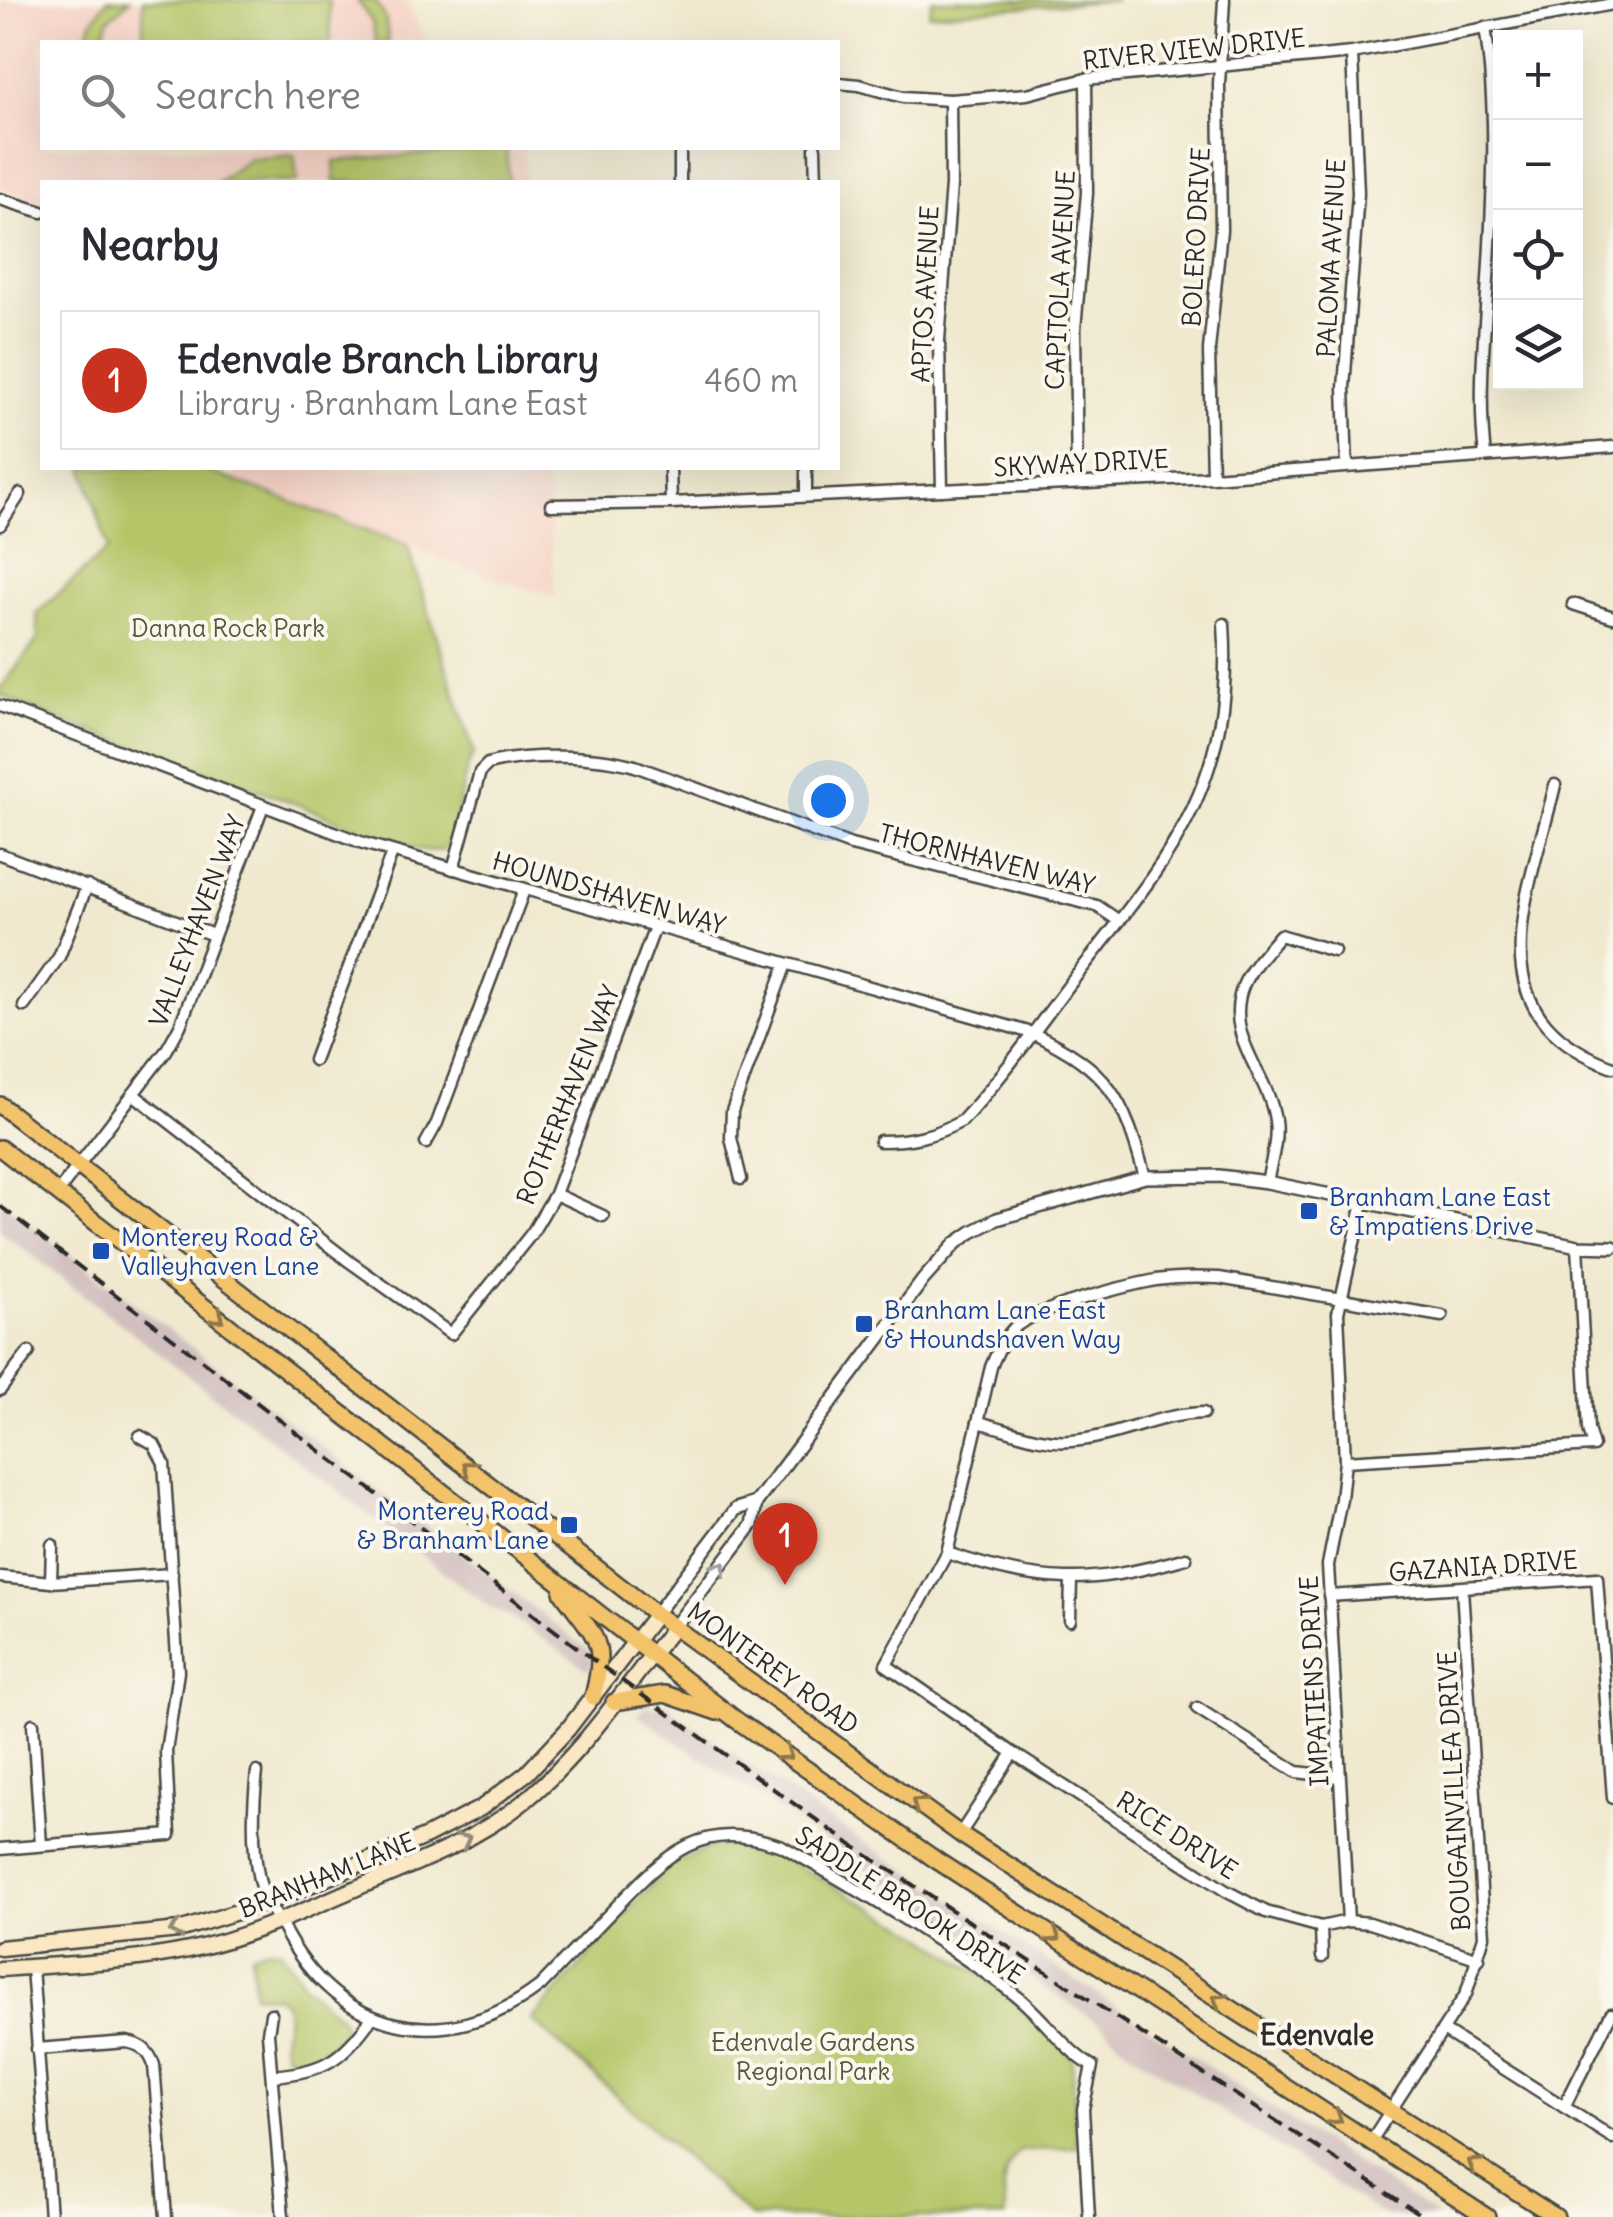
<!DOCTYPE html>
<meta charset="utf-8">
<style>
body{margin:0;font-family:Delius,sans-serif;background:#f7f7f7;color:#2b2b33}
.controls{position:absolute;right:30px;top:30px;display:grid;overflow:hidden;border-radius:0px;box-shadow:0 10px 40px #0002}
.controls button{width:90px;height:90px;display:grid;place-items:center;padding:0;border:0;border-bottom:2px solid #e1e1e2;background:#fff;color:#2b2b33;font:50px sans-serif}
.you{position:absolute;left:828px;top:800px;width:35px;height:35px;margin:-25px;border:8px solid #fff;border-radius:50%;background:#1a73e8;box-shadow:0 0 0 15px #1a73e833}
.badge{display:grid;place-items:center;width:65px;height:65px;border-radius:50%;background:#c8321e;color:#fff;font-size:32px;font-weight:700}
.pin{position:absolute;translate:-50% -82px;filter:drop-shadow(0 2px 5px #0008)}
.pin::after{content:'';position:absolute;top:52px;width:35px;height:30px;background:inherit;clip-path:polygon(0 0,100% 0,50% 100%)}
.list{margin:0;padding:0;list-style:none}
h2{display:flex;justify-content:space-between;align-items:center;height:130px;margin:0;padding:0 40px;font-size:42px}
h2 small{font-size:32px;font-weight:400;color:#7c7c81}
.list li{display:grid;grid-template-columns:65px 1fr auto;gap:30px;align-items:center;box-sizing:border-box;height:140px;margin:0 20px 20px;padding:0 20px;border:2px solid #e1e1e2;border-radius:0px}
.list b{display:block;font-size:38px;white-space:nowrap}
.list p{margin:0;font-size:32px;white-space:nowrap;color:#7c7c81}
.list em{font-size:32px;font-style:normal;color:#7c7c81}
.icon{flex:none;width:55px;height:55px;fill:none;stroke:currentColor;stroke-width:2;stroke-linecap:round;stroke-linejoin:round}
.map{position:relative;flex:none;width:1613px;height:2217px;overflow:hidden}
.search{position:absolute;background:#fff;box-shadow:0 10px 40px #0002;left:40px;top:40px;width:800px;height:110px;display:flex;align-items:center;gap:25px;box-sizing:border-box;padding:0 35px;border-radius:0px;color:#7c7c81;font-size:38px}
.panel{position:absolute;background:#fff;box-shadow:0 10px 40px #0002;left:40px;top:180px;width:800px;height:290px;border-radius:0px}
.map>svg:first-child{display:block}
.built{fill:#f6d2c5}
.industrial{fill:#d1bfbf}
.green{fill:#b5c669;stroke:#70784a;stroke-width:2.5}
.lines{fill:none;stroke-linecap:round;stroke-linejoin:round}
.minor-casing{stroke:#494844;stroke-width:15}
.tertiary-casing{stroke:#494844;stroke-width:16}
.secondary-casing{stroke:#494844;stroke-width:19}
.primary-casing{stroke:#494844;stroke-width:20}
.minor{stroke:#fff;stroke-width:10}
.tertiary{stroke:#fff;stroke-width:11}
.secondary{stroke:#fae7c3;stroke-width:14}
.primary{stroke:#f2c36a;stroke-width:15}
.rail{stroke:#2b2b2b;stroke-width:4;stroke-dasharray:15 8;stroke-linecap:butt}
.oneway{stroke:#8e774a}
.oneway2{stroke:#a0a0a0}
.oneway3{stroke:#928977}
.transit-dot{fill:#1a4fb4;stroke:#fbf7ec;stroke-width:4}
.labels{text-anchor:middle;stroke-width:8;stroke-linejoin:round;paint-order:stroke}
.street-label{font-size:25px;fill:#2b2b2b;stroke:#fbf7ec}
.park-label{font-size:25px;fill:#545a3e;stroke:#fbf7ec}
.transit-label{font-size:25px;fill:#164399;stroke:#fbf7ec;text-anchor:start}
.neighbourhood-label{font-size:28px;font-weight:bold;fill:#2b2b2b;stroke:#fbf7ec}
</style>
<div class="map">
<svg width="1613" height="2217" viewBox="0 0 1613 2217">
<rect width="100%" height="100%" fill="#fbf7ec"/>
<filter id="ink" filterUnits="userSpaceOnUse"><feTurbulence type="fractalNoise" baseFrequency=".01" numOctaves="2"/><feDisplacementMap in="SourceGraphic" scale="20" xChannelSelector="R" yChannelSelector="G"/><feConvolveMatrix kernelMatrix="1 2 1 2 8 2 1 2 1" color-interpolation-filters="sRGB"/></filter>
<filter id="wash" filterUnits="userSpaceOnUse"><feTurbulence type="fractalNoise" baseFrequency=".0048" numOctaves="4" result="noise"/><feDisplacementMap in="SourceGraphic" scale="40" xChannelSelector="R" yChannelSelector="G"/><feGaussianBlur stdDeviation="2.25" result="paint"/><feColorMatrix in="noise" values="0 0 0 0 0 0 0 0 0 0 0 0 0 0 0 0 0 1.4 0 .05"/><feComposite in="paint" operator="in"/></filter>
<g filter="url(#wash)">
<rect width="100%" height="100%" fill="#f0e9cf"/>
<g class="built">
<path d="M0,0H405L428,42H42V148H524L526,182H42V203L0,187Z"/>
<path d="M233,468H546L555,597L499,580L234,480Z"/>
</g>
<g class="industrial">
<path d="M0,1201L587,1649L595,1658L588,1670L513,1618L489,1607L0,1231Z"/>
<path d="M647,1704L654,1709L657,1704H668L675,1713L824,1816L1439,2217H1386L1126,2049L1103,2026L637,1715Z"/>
</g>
<g class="green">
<path d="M107,0H130L109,19L100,42H86L92,21Z"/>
<path d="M143,0H329L331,42H143Z"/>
<path d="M357,0H375L385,17L389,42H376L372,22Z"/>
<path d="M932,0H1117L929,14Z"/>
<path d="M506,148L509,182H335L334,161Z"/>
<path d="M294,155L297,182H217L250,159Z"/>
<path d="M84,468H200L407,545L474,753C457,782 464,821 444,849C419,858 359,829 334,819C225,773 108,743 0,695V689L38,639L37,613L108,549Z"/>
<path d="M760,1845L922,1935L1005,1992L1072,2055L1077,2147L1020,2151C998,2174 1004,2188 1006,2217H751L532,2020L670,1864L714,1846Z"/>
<path d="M267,1948L281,1950L304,1985L341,2018L345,2027C339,2046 304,2066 286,2055C278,2035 291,2022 285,2003L276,1996L254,1994L251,1954Z"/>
</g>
</g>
<g filter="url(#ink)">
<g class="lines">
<defs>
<g id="minor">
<path d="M1485,27C1498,111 1493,196 1488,280C1484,339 1478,397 1485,456"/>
<path d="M838,83L859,85L903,97L950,100L1027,94L1086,79L1352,53L1613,4"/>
<path d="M815,148L816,182"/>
<path d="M680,182V148"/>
<path d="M0,199L42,212"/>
<path d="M1347,466L1344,388L1358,193L1352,53"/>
<path d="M670,468L671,503"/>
<path d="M806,468V496"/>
<path d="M1212,477L1209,350L1221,230L1219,84L1224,0"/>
<path d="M1077,483L1075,329L1087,193L1086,79"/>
<path d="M942,490L939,340L951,185L950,100"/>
<path d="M551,505L671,503L1212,477L1613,447"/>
<path d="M0,525L20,494"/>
<path d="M1573,604L1613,617"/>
<path d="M0,706L363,843L1032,1033C1110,1070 1123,1097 1145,1177"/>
<path d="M1555,785C1530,894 1469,1014 1613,1067"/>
<path d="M0,854L213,935"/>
<path d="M453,869L480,772L488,764C527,753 596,755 635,766L851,845L1097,906L1119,921"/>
<path d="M24,1006L59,957L87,886"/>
<path d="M314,1060L392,853"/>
<path d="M133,1094L350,1262L451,1334L532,1233L555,1194L655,927"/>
<path d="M880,1141C911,1141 934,1136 962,1121C1001,1079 1035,1030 1070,984C1165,862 1235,789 1224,624"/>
<path d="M426,1143L437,1123L524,890"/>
<path d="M741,1179L731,1138L732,1111L786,964"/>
<path d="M1267,1182C1271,1162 1278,1141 1275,1120C1268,1072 1223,1037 1243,986C1250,968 1268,950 1280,935L1334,951"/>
<path d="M58,1192L166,1051L180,1026L263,806"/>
<path d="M555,1194L603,1216"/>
<path d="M1442,1316L1219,1278C1197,1277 1177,1277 1156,1280C1125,1286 1037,1308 1015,1327C1003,1339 997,1352 991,1367L947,1553L886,1665L1013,1753L1226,1891L1266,1912L1321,1927L1348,1921L1370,1923L1479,1959"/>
<path d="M0,1390L29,1352"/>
<path d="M978,1422C1009,1429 1039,1444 1071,1441C1116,1438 1157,1414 1203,1413"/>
<path d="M1345,1461L1593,1446L1588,1429L1578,1246"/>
<path d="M947,1553C1044,1585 1088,1586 1186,1558"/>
<path d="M0,1577L51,1582L172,1574"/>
<path d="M51,1582L52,1545"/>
<path d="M1329,1596L1597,1578L1613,1798"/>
<path d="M1070,1620L1071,1579"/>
<path d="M1197,1708L1297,1772L1339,1777"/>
<path d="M33,1724L41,1845"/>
<path d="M257,1772C253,1806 252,1846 259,1880C263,1896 275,1914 283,1928C338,2034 445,2059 540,1986C565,1960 590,1934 615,1908C668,1852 702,1818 782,1846C861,1891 941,1939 1014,1994C1042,2015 1062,2048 1092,2066L1083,2109L1089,2217"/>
<path d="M960,1834L1013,1753"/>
<path d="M0,1849L170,1835L166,1751L178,1672L164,1463L154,1444L140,1436"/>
<path d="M1348,1921L1328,1565L1341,1499L1345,1461L1338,1313L1363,1203"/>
<path d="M1321,1927L1322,1957"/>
<path d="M32,1967L50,2217"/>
<path d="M271,2014L268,2033L283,2217"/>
<path d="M1443,2030L1613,2138"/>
<path d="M37,2049L127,2042C142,2045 149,2051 154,2065L166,2217"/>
<path d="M272,2076C323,2072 342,2060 371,2019"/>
<path d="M1564,2107L1611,2014"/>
<path d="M1371,2141L1466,1994L1484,1936L1462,1588"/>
</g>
<g id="tertiary">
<path d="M656,1614L736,1509L756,1503"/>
<path d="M674,1627L752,1525L756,1503L923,1280L956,1243L972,1232L997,1219L1145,1177L1219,1176L1267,1182L1578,1246L1613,1247"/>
</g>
<g id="secondary">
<path d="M0,1948L179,1930L269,1902L427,1836L481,1808L527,1773L568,1729L656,1614"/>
<path d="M0,1969C62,1964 127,1963 189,1950C245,1938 299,1913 352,1890C413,1864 475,1842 526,1800C584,1752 627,1684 674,1627"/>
</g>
<g id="primary">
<path d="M0,1105L656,1614L960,1834L1556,2217"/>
<path d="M0,1148L735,1719L936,1860L1487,2217"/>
<path d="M562,1592C595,1638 608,1639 593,1697"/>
<path d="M614,1702L665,1694L717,1712"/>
</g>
</defs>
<use href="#minor" class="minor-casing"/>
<use href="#tertiary" class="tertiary-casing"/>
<use href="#secondary" class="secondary-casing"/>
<use href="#primary" class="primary-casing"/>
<use href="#minor" class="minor"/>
<use href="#tertiary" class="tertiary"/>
<use href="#secondary" class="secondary"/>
<use href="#primary" class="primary"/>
<path class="rail" d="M0,1206L596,1662L853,1846L1424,2217"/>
</g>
<defs><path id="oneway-chevron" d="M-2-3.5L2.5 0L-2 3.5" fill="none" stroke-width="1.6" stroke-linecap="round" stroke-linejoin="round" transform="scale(2.5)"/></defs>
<g class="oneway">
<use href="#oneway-chevron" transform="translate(218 1317) rotate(38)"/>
<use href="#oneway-chevron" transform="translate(469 1467) rotate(-142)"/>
<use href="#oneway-chevron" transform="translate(786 1754) rotate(35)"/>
<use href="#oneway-chevron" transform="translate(918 1804) rotate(-144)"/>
<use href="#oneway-chevron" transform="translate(1054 1936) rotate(33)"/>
<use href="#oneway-chevron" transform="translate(1219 2000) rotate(-147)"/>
<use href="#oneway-chevron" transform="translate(1336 2118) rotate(33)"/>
<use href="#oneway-chevron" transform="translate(1474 2164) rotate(-147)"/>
</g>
<use class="oneway2" href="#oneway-chevron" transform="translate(720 1568) rotate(-52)"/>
<g class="oneway3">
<use href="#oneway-chevron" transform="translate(464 1840) rotate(-28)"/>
<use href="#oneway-chevron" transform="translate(176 1930) rotate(169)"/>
</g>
</g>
<g class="transit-dot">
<rect x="1299" y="1201" width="20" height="20" rx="5"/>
<rect x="91" y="1241" width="20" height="20" rx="5"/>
<rect x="854" y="1314" width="20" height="20" rx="5"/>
<rect x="559" y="1515" width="20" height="20" rx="5"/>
</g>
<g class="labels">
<g class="street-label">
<text transform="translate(1194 49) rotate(-6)" y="9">RIVER VIEW DRIVE</text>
<text transform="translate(1196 237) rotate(-87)" y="9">BOLERO DRIVE</text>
<text transform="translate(1331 258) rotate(-87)" y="9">PALOMA AVENUE</text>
<text transform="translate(1060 280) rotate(-87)" y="9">CAPITOLA AVENUE</text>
<text transform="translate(925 294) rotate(-87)" y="9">APTOS AVENUE</text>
<text transform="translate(1081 463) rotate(-3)" y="9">SKYWAY DRIVE</text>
<text transform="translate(987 859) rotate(14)" y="9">THORNHAVEN WAY</text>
<text transform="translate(609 893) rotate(16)" y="9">HOUNDSHAVEN WAY</text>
<text transform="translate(197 921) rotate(-69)" y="9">VALLEYHAVEN WAY</text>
<text transform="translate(568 1095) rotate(-68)" y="9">ROTHERHAVEN WAY</text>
<text transform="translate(1483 1566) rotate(-4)" y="9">GAZANIA DRIVE</text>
<text transform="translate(773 1668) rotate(36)" y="9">MONTEREY ROAD</text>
<text transform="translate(1314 1681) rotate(-93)" y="9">IMPATIENS DRIVE</text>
<text transform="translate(1454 1791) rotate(-93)" y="9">BOUGAINVILLEA DRIVE</text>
<text transform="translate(1177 1835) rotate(33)" y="9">RICE DRIVE</text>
<text transform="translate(327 1875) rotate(-22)" y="9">BRANHAM LANE</text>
<text transform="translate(910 1905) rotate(33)" y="9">SADDLE BROOK DRIVE</text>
</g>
<g class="park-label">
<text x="228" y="637">Danna Rock Park</text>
<text x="813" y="2051">Edenvale Gardens<tspan x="813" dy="29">Regional Park</tspan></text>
</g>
<g class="transit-label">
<text x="1329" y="1206">Branham Lane East<tspan x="1329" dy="29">&amp; Impatiens Drive</tspan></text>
<text x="121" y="1246">Monterey Road &amp;<tspan x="121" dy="29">Valleyhaven Lane</tspan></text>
<text x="884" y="1319">Branham Lane East<tspan x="884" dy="29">&amp; Houndshaven Way</tspan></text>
<text x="549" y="1520" text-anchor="end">Monterey Road<tspan x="549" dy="29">&amp; Branham Lane</tspan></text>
</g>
<g class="neighbourhood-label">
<text x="1317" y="2045">Edenvale</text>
</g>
</g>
</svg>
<div class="controls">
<button>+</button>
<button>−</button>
<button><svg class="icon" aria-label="locate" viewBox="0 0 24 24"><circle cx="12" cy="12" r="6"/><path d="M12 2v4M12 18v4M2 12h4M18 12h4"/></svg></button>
<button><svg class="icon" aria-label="layers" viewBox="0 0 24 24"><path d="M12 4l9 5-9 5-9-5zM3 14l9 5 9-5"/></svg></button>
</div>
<div class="you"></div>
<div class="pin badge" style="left:785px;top:1585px">1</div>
<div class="search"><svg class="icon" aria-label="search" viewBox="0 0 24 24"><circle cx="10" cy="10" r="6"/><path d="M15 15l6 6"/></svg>Search here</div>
<section class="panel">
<h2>Nearby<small></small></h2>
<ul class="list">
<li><span class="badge">1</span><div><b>Edenvale Branch Library</b><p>Library · Branham Lane East</p></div><em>460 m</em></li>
</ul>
</section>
</div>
